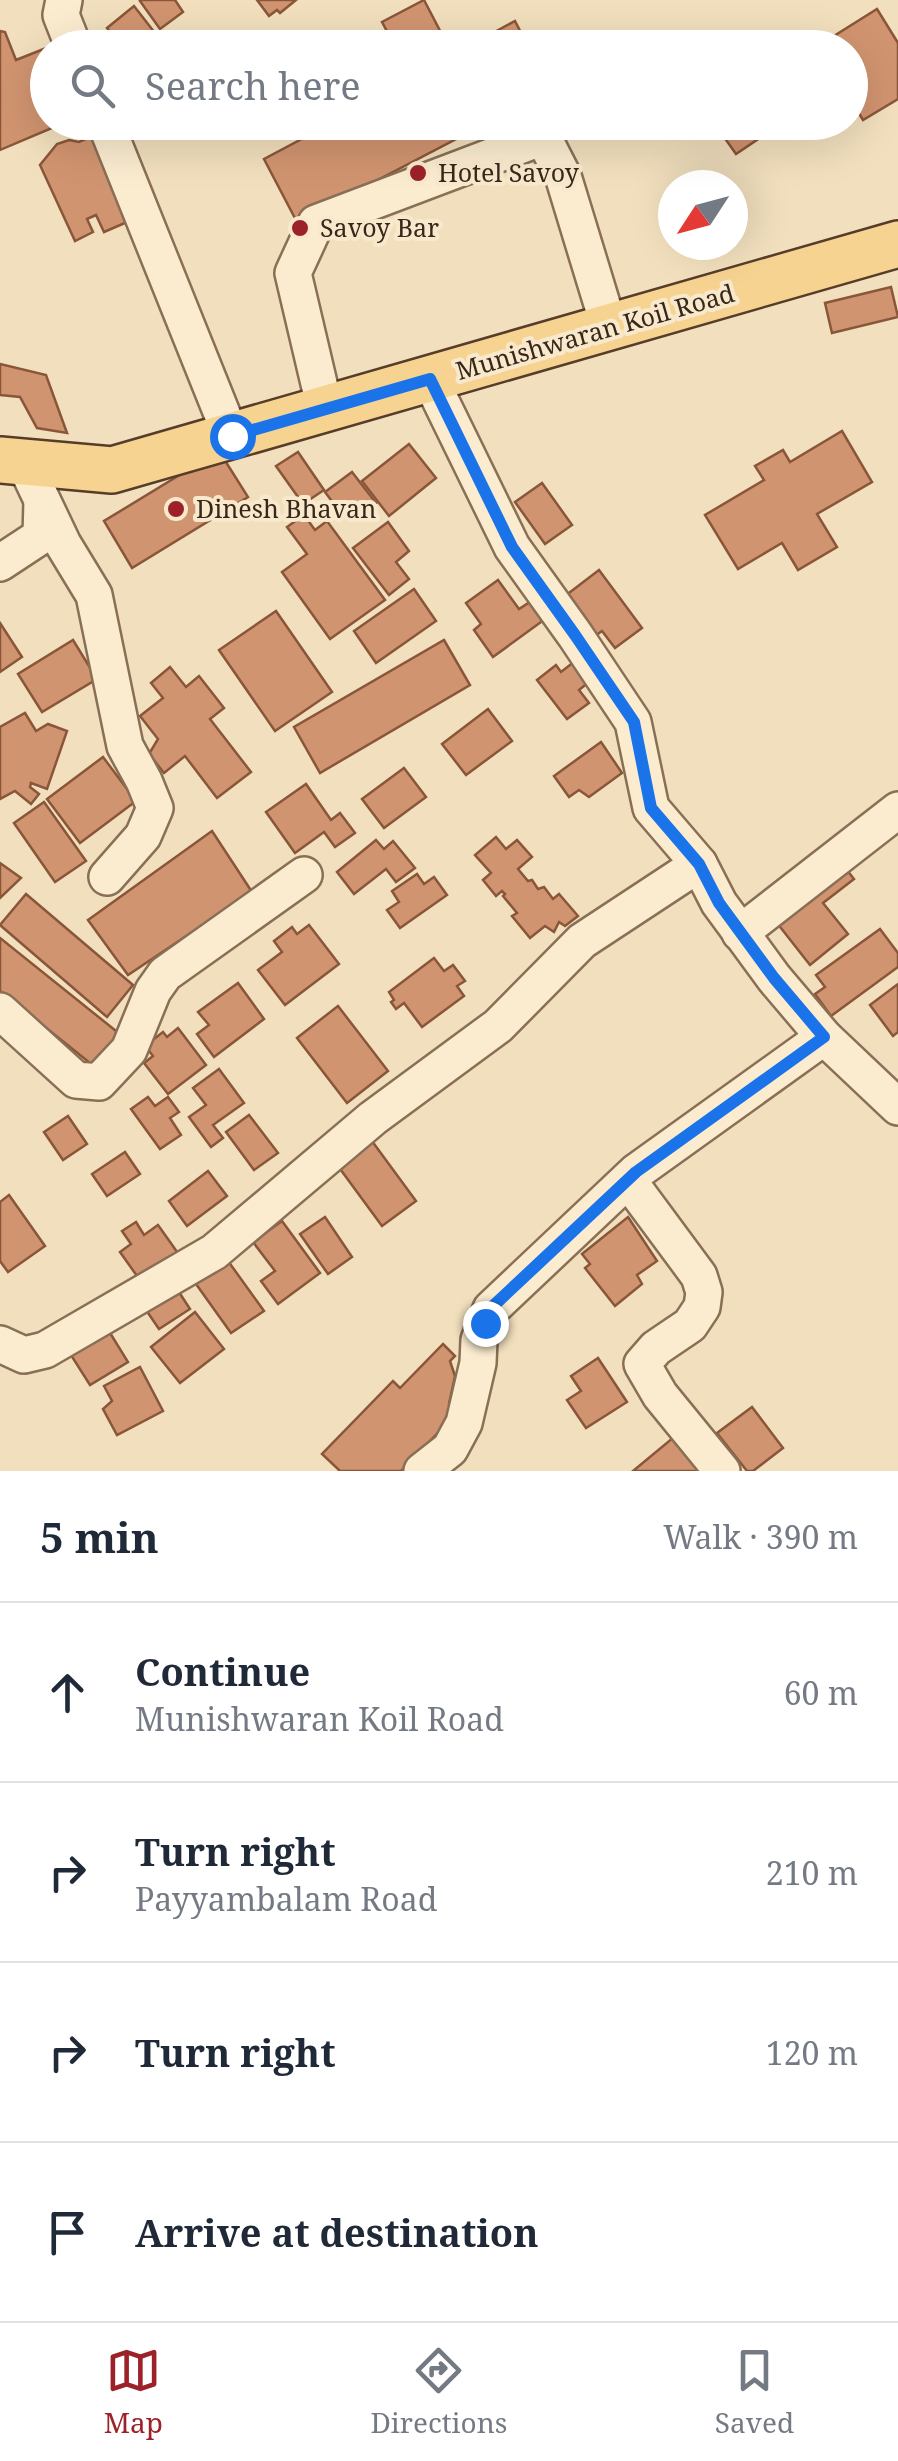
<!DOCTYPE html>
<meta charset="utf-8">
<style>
body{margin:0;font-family:"Noto Serif",serif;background:#f6f6f7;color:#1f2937}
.compass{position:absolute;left:658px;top:170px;width:90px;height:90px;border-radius:50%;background:#fff;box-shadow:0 10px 40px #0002;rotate:234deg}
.stop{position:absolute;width:30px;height:30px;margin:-22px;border:8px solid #1a73e8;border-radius:50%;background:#fff}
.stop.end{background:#1a73e8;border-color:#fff;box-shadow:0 2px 10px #0008}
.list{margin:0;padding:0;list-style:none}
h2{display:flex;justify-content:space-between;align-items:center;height:130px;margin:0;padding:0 40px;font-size:42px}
h2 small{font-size:32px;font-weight:400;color:#747a83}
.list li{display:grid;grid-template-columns:65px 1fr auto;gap:30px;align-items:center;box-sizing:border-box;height:180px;padding:0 40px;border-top:2px solid #e0e1e3}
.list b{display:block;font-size:38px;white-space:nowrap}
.list p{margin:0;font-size:32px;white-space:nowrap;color:#747a83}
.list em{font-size:32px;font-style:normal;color:#747a83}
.icon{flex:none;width:55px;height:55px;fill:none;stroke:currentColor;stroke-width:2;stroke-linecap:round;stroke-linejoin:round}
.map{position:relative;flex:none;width:898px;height:1471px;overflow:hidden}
.search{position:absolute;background:#fff;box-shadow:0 10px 40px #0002;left:30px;right:30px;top:30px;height:110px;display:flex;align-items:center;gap:25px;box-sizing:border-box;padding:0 35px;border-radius:55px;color:#747a83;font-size:38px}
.sheet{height:850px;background:#fff}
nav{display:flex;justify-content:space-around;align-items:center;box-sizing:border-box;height:140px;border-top:2px solid #e0e1e3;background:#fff;font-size:28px;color:#747a83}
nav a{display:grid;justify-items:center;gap:5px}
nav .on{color:#9c2128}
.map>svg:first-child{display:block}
.building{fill:#d19470;stroke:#8a5639;stroke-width:2.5}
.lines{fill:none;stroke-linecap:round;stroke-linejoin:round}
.minor-casing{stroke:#896f55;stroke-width:40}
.major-casing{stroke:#563d2a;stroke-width:50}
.minor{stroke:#fbecd0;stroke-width:35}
.major{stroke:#f7d391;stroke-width:45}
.route{stroke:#1a73e8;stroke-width:12}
.poi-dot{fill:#9c2128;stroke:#f8e9cd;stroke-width:4}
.labels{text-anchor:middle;stroke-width:8;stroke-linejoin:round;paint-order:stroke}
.poi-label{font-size:25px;fill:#38271b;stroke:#f8e9cd;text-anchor:start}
.street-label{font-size:25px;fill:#38271b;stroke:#f8e9cd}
</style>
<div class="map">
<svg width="898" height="1471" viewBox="0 0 898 1471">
<rect width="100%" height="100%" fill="#f1dfbd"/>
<g class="building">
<path d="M142,0H175L183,12L160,29L140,1Z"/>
<path d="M257,0H296L280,13L277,10L269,16Z"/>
<path d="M424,0L449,48H396L382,22Z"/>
<path d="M134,6L155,33L137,48H122L107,28Z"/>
<path d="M877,9L898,43V99L863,120L850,99V48L818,46Z"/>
<path d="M515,21L529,48H465Z"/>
<path d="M0,31L5,32L16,60L61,42L64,48H48V122H66L0,150Z"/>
<path d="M334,122H478L481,126L297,222L264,159Z"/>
<path d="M724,122H781L782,123L736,154L717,127Z"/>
<path d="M95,135L134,219L104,232L96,215L87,219L93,232L75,241L40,165L57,144L69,140L79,142Z"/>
<path d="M891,287L898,317L832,333L825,303Z"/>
<path d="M0,364L46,375L67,433L37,428L20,397L0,395Z"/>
<path d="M842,431L872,482L817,514L837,547L798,570L782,543L738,569L705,515L764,480L755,466L783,450L790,462Z"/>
<path d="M409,444L436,478L389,516L362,481Z"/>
<path d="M219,451L248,497L132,568L104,521Z"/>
<path d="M298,452L324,490L303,504L276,466Z"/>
<path d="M352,472L376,503L356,518L347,507L340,512L325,492Z"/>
<path d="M542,483L572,525L545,544L515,502Z"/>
<path d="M304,515L315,530L327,521L385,600L330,639L282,572L307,554L287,527Z"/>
<path d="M388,522L409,551L396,562L409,579L389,595L353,548Z"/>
<path d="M599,570L642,628L615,648L602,631L595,636L565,596Z"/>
<path d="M498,580L519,609L539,596L552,614L493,657L474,630L481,624L466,603Z"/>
<path d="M414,589L436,621L376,663L354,631Z"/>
<path d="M276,611L332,692L275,731L219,650Z"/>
<path d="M0,623L22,657L0,672Z"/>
<path d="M73,640L97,679L42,712L18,674Z"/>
<path d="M444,640L470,685L320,773L294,727Z"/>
<path d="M584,654L599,674L579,690L589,703L567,719L537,680L556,665L561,672Z"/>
<path d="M170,667L186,687L199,676L224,708L210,719L251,772L217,798L185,756L164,773L149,754L158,739L140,716L163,698L151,683Z"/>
<path d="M488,709L512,741L466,775L442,744Z"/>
<path d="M25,713L36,731L48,724L67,731L47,789L31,783L30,787L39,794L31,804L15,791L0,799V727Z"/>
<path d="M601,742L622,773L589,797L579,790L569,797L554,776Z"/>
<path d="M103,757L136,801L80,843L47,799Z"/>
<path d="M404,768L426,797L384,828L362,799Z"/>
<path d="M306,784L331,820L340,813L355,833L335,847L324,832L295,853L266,812Z"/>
<path d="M44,802L86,861L55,882L14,823Z"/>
<path d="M212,831L252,892L128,975L88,920Z"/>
<path d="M496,837L506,849L517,840L532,857L518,869L528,881L532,880L538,889L544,887L553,899L559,894L578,916L565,926L559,922L554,932L545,926L530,938L512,916L517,913L503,896L505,894L502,891L496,896L483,880L491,873L475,855Z"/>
<path d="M376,840L384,849L393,841L415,868L396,882L386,869L354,894L337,872Z"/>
<path d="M835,855L854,879L823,903L848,934L810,965L766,909Z"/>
<path d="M0,863L21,878L0,898Z"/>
<path d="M417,874L424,884L434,877L447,895L400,928L387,910L399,902L392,891Z"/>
<path d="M26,894L133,985L107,1017L0,925Z"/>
<path d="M309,925L339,964L285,1005L258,970L282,952L274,941L292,927L297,934Z"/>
<path d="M880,929L898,953V967L831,1016L815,994L825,987L816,975Z"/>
<path d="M0,938L126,1039L100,1071L0,991Z"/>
<path d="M434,958L444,971L453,965L465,981L457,986L464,996L422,1027L404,1003L396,1009L391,1002L394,1000L389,992Z"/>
<path d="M238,983L264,1019L214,1057L197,1034L209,1025L198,1012Z"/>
<path d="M898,984V1032L893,1036L870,1005Z"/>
<path d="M338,1006L388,1071L347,1103L297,1038Z"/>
<path d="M178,1028L206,1065L168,1094L144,1063L153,1056L145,1046L163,1032L167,1037Z"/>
<path d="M219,1069L244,1103L213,1125L223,1138L211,1147L189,1117L206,1105L193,1088Z"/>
<path d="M148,1097L155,1106L168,1097L179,1112L170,1118L181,1135L160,1149L131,1109Z"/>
<path d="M249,1115L278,1153L254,1170L226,1132Z"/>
<path d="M68,1116L87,1144L63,1160L44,1132Z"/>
<path d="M369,1137L416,1201L382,1226L335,1162Z"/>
<path d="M125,1152L140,1174L107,1196L92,1174Z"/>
<path d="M208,1171L227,1196L187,1226L169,1201Z"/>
<path d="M9,1195L45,1246L8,1272L0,1261V1202Z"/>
<path d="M325,1217L352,1257L328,1274L300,1234Z"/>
<path d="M628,1217L657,1261L637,1275L642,1284L615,1306L585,1268L590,1264L582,1254Z"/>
<path d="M282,1221L320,1273L278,1304L261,1281L275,1271L253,1242Z"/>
<path d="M136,1222L144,1235L158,1225L180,1256L142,1283L120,1252L131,1244L122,1231Z"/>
<path d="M223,1254L264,1311L231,1333L191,1277Z"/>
<path d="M175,1286L190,1309L159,1329L144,1307Z"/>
<path d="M195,1312L224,1349L180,1383L151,1347Z"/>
<path d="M107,1328L128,1362L90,1385L69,1352Z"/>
<path d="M443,1344L455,1356L450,1361L455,1376L449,1404L452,1418L401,1471H340L322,1454L393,1381L400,1388Z"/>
<path d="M598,1358L627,1402L586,1428L567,1400L581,1391L571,1376Z"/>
<path d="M140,1367L163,1411L117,1435L103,1409L112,1401L104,1386Z"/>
<path d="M752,1407L783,1448L753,1471H747L717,1433Z"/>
<path d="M680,1432L706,1471H633Z"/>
</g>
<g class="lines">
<defs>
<g id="minor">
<path d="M64,0L61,15L74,48"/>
<path d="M105,122L231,436"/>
<path d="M430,379L512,547L575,635L633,722L651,808L699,864L719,903L774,978L824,1037L898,1107"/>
<path d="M325,409L293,273L316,223L543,137L563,176L609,327"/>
<path d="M24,462L63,544L94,595L125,746L144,781L155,808L143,836L107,877"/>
<path d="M0,563L41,536L42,501"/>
<path d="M740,933L898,810"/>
<path d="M0,1011L76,1080L99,1082L129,1050L153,991L165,974L304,875"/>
<path d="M628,1180L699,1276L704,1292L702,1307L690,1325L656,1348L642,1364L660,1395L722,1471"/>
<path d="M0,1344L24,1355L45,1350L214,1252L373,1118L498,1026L582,941L699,864"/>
<path d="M422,1471L450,1449L464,1423L478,1363L479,1340L491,1309L636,1172L824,1037"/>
</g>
<path id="major" d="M0,460L112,470L898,244"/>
</defs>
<use href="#minor" class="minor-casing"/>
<use href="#major" class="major-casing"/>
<use href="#minor" class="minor"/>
<use href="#major" class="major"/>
</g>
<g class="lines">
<path class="route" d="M232,436L430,379L512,547L575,635L634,722L651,808L699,864L719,903L774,978L824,1037L636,1172L491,1308L485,1323"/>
</g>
<g class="poi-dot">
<circle cx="418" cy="173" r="10"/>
<circle cx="300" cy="228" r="10"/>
<circle cx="176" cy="509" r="10"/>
</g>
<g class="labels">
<g class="poi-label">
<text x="438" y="182">Hotel Savoy</text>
<text x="320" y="237">Savoy Bar</text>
<text x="196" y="518">Dinesh Bhavan</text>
</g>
<g class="street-label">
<text transform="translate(595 332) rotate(-16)" y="9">Munishwaran Koil Road</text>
</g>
</g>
</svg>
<svg class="compass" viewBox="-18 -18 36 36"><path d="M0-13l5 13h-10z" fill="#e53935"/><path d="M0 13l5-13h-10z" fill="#747a83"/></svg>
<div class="stop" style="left:232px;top:436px"></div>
<div class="stop end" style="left:485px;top:1323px"></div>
<div class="search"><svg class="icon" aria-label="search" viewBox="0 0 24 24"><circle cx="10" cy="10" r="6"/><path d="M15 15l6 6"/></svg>Search here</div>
</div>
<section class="sheet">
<h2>5 min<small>Walk · 390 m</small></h2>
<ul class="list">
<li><svg class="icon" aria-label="ahead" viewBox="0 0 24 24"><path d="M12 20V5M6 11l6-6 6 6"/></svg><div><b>Continue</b><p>Munishwaran Koil Road</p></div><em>60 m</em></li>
<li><svg class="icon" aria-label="right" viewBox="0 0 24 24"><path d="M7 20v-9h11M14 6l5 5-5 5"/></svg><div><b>Turn right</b><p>Payyambalam Road</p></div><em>210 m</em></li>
<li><svg class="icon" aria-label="right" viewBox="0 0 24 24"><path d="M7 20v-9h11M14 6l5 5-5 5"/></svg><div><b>Turn right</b></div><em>120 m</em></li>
<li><svg class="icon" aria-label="arrive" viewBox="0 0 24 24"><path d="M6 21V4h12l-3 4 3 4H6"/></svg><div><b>Arrive at destination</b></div></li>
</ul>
</section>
<nav>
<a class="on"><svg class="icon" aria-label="map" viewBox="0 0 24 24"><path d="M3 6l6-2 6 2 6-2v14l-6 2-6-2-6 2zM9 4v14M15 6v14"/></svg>Map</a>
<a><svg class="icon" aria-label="directions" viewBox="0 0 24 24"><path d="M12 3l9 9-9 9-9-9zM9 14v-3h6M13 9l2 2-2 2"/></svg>Directions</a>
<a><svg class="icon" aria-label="saved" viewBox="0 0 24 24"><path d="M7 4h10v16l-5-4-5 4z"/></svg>Saved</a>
</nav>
